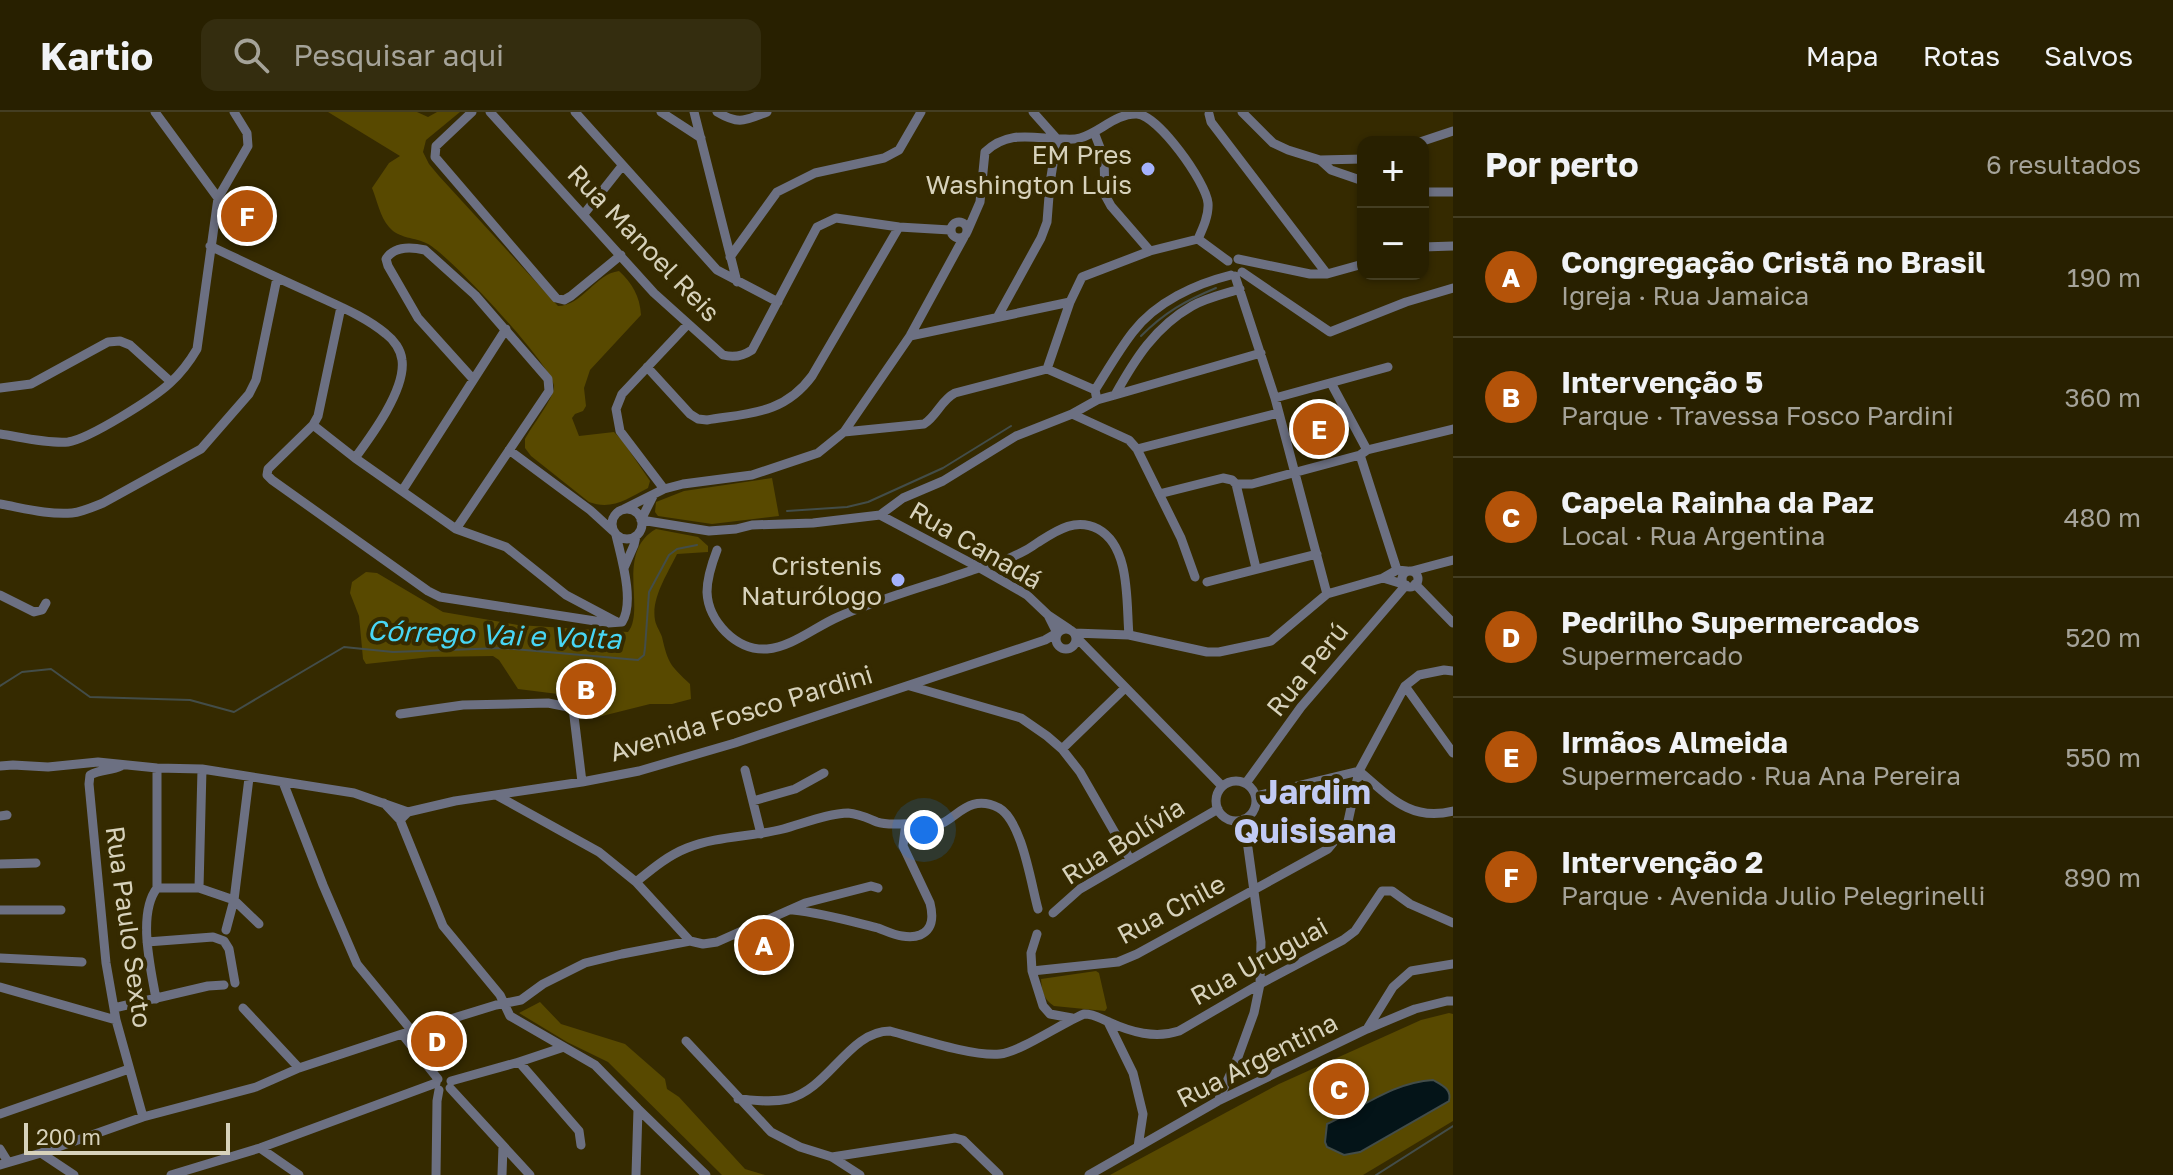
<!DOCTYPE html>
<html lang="pt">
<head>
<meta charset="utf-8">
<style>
  body { margin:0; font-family:"Golos Text",sans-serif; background:#342d0f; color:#f1f3f6 }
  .controls { position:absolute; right:24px; top:24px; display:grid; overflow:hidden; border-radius:16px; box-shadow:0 2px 6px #0004 }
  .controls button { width:72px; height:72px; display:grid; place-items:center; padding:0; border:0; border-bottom:2px solid #443e22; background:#282000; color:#f1f3f6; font:40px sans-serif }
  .scale { position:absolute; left:24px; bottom:20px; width:206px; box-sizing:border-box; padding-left:8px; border:4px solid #d7d2bb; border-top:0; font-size:22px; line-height:28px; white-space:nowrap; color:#d7d2bb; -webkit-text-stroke:6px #352a00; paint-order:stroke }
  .you { position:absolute; left:924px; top:718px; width:28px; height:28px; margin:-20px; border:6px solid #fff; border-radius:50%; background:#1a73e8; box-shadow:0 0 0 12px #1a73e833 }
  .badge { display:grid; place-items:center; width:52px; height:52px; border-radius:50%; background:#b45309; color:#fff; font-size:26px; font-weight:700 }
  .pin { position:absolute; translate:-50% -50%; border:4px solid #fff; box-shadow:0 2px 8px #0006 }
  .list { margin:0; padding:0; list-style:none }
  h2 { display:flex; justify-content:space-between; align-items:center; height:104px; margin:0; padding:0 32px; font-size:34px }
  h2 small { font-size:26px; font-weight:400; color:#a5a399 }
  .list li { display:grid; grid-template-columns:52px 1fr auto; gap:24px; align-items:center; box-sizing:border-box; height:120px; padding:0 32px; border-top:2px solid #443e22 }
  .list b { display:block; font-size:30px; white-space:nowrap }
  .list p { margin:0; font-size:26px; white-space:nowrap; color:#a5a399 }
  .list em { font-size:26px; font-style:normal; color:#a5a399 }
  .icon { flex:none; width:44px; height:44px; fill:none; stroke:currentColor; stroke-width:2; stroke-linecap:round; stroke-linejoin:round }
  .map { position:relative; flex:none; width:1453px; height:1063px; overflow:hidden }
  header { display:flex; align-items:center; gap:48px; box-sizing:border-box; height:112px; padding:0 40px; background:#282000; border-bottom:2px solid #443e22 }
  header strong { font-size:38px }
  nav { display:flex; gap:44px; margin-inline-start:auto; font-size:28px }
  .search { width:560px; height:72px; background:#342d0f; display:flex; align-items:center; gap:20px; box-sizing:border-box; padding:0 28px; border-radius:16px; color:#a5a399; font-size:30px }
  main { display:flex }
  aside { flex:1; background:#282000 }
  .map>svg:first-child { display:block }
  .green { fill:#584900 }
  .water { fill:#041418; stroke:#434d49; stroke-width:2 }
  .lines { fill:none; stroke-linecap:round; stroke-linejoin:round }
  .stream { stroke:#434d49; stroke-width:2 }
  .minor { stroke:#6c7082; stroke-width:9 }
  .poi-dot { fill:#a4b2fc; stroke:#352a00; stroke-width:3 }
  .labels { text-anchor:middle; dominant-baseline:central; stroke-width:8; stroke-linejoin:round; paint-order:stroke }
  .poi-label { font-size:26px; fill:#d7d2bb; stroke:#352a00; text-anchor:end }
  .street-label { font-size:26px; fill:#d7d2bb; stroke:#352a00 }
  .water-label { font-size:28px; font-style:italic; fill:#48d6f5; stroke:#352a00 }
  .district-label { font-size:34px; font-weight:bold; fill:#c1caf4; stroke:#352a00 }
</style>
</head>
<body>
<header>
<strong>Kartio</strong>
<div class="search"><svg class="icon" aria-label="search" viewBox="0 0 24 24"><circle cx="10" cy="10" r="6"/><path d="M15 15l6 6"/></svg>Pesquisar aqui</div>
<nav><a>Mapa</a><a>Rotas</a><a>Salvos</a></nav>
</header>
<main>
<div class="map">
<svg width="1453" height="1063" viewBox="0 0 1453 1063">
  <rect width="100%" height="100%" fill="#352a00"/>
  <path class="green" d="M328,0H417L428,5L437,0H460L426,28L423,40L429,52L439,64L558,194C582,194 595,162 619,159C632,171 640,184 641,203L590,258L584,276L586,294L583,299L575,302L572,306L579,324L614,320L622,328L650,369L648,376C628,386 612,399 589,390L531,344L525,336V327C531,315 555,285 554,274C552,253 449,143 428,132C415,125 399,127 389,115C380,105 377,88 372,76L389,51L400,44Z
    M772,366L779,404L712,412L658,404L655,400L656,390L684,379Z
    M656,417L698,425L708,434V440L677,442C668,461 651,486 655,508C656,514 660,519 662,525C668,552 671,554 690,572L691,587L672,592H650L590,607L585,588L574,584L518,577L499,548L493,544L431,545L366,552L363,547L359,504L350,481L352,470L366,460L377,461L443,500L518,513L628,520C646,498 615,440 656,417Z
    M1096,859L1099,861L1107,896L1105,899L1054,894C1043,887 1042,879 1041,867Z
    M540,890L561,912L625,932L665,967L667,977L679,985L745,1057L765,1063H722L608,950L567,930L519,901Z
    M1449,901L1453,902V1009L1363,1063H1110L1279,972L1421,908Z"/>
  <path class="water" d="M1433,968C1442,973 1452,977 1449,989L1360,1040L1344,1043L1327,1035L1325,1030L1327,1012C1361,996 1394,970 1433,968Z"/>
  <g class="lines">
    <path class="stream" d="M1141,224C1165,200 1185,189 1216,176
      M787,399L847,395L868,390L943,356L1011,314
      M0,574L22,560L51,557L90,585L190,588L234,600L344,535L393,540L502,536L638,548L644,543L645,536L649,480L669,443L677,437L697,433
      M1376,1063L1453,1014"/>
    <path class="minor" d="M155,0L218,86
      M472,0L436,34L435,45L556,186L564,188L571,184L621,143
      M490,0L654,181L723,243C734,246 743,244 752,238L817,115L836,106L899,115L950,118
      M575,0L717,158L778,190
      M661,0L701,26
      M694,0L737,170
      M717,0C739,13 744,9 767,0
      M1242,0L1273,31L1288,38L1320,48L1331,58L1363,69
      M1209,2L1211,10L1327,162
      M1094,20L1104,46L1105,83L1111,94L1150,139
      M1420,30L1453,19
      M1320,48L1363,47
      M1423,80H1453
      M584,102L622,54
      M951 118a8 8 0 1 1 16 0a8 8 0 1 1-16 0Z
      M967,120L980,90L985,40C1008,18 1032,26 1061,27C1067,27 1074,28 1080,26C1099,21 1116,1 1137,2C1158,3 1206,70 1208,91C1209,103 1203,116 1198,127
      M210,134C244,150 277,166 311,181C336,193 365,204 386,222C394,228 401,238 402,248C406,277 372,323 355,346
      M1423,135L1453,134
      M730,145L777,80L815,61L884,46L899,38L921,0
      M1238,147L1310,162H1327L1363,152
      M1242,160L1330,220L1406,190L1453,176
      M1231,163C1195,172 1156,190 1133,220C1119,238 1107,259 1095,278L1097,288L1115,283C1135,247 1155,215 1192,194C1206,186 1224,182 1240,177
      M1235,164L1275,286L1327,482
      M341,195L318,304L313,313L268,357L267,363L272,368L428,479L440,485L608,511L622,510C635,490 621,445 616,423
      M998,204L1041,126L1047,110L1050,71L1057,27L1033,0
      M910,224L1070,190
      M647,255L690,302L698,307L707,308C750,301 784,302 812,264L899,115
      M1047,257L1095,278
      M1331,271L1367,338
      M0,276L31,272L108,230L120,229L130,233L171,270
      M1115,283L1261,241
      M1275,286L1388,255
      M1072,302L1129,328L1137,337L1181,426L1195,465
      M313,313L355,346L456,417L506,435L566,483L615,509
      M844,320L910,224L964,125
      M0,322C20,325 49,332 68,330C89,327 154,286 170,271C181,261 190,249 197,237L218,86L248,34L247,21L234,0
      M1137,337L1278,301
      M509,338L590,398L613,419
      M1360,343L1397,458
      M1236,372L1256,456
      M664,377L620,319L616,297L622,282L688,212
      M402,379L506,217
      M1159,382L1223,366L1232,368L1236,372H1252L1360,343L1367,338L1453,317
      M653,384L641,408L709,419L736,417L752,413L813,411L880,403L903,386L943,369L1016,324L1072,302L1097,288
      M0,392C23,396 48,403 72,401C82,400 93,395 103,391L201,337L249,282L256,268L277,166
      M624,397L664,377L683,372L752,363L818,341L844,320L924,312C937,304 941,288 955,281L1047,257L1070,190L1082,165L1150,139L1198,127L1228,149
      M612 412a15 15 0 1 1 30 0a15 15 0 1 1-30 0Z
      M880,403L980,456L1027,483L1048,503L1069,517
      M456,417L549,279L548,267L475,183L425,138C412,135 394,134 386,147L388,154L418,206L473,267
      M717,438C712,451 707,465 707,480C708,509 736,539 767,537C792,535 815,515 838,505C881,486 927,474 970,459C994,451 1017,446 1037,431C1056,419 1075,405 1098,417C1131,435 1126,491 1129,523
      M624,456L634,433L636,424
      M1412,459L1453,448
      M1402 467a8 8 0 1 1 16 0a8 8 0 1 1-16 0Z
      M1207,470L1317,442
      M1415,472L1453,511
      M0,483L34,500L42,498L46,491
      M1056 527a10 10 0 1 1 20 0a10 10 0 1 1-20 0Z
      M1074,521L1129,523L1207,540H1219L1271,529L1327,482L1383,466
      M1076,525L1222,674
      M910,574L1021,606L1047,624L1062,637L1080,660L1130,747
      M1405,574L1453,641
      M400,602L463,593L548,591L573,596L582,670
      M1062,637L1125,576
      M0,654L13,653L48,655L98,650L157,656L202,657L354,681L408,700
      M121,654C111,659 100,657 90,663L89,672L106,851L116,908L143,1005
      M745,658L761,722
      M1216 689a20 20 0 1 1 40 0a20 20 0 1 1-40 0Z
      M283,670L323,773L357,852L412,919
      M1246,671L1301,595L1406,473L1383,466L1397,458L1407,459
      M498,684L599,740L636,770L690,829
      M1256,684L1359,659C1389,684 1410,710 1453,699
      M753,689L795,677L824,661
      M384,691L400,708L443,814L500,883L510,904L595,953L638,997L706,1063
      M0,704L7,703
      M400,708L408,700L455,689L582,670L639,659L735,631L1045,528L1057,521L1048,503
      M0,752L36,751
      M636,770C652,757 667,744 687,736C717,724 751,725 783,717C802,712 829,701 848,701C860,702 867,706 877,710C888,714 902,711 914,712C919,713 926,715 932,714C954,713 966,679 999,696C1022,709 1031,772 1038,797
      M157,776H199L234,788L259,812
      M199,776L202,657
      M0,798H61
      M793,798C822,801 850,809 878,816C886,819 894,823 902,824C908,825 915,825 920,823C934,817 933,803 930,791L903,734L905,718L911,712
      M1053,801L1080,777L1218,697
      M226,818L234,788L249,666
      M1037,822L1031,841L1032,859L1043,894L1050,902L1072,906
      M147,830L213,825L224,829L229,837L235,871
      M0,846L82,850
      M1032,859L1118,850L1137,842L1328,737L1347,714L1359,659L1405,574L1419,563L1444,558L1453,559
      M0,875L116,908
      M156,887C151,857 137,802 157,776V656
      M114,896L208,874L224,873
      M243,896L299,956
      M1108,910L1133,961L1143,1002L1138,1035
      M1367,917L1393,875L1411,859L1453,852
      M402,922L438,967
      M686,929L771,1020L800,1035L832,1045L860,1063
      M519,950L579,1019L581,1033
      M451,969L519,950L564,935
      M450,976L530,1063
      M738,987C755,988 771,991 788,987C829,977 849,919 890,919C917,926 974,945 1000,942C1020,940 1062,911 1084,902C1095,902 1099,906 1109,910C1131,920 1155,927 1179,919L1260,872L1343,828L1355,819L1382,779H1392L1410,792L1453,811
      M1218,989L1238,945L1254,901L1260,872L1261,830L1244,707
      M0,1002L129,957
      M260,1036L299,1063
      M0,1037L8,1050
      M41,1041L74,1063
      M832,1045L955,1026L963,1028L999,1063
      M0,1053L41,1041L143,1005L256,975L299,956L402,922L496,893L521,888L543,872L585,851L622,842L690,829L703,832L717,830L805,791L871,774L878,776
      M171,1063L260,1036L436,971
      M436,1063L437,989L439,978
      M502,1063L503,1034
      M636,1063L638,997
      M1089,1063L1218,989L1367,917L1415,897L1447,889H1453"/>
  </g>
  <g class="poi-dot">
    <circle cx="1148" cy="57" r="8"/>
    <circle cx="898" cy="468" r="8"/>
  </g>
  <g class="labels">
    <g class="poi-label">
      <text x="1132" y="42">EM Pres<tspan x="1132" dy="30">Washington Luis</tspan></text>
      <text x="882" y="453">Cristenis<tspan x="882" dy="30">Naturólogo</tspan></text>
    </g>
    <g class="street-label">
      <text transform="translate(644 131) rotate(46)">Rua Manoel Reis</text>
      <text transform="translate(976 433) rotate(30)">Rua Canadá</text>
      <text transform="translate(1307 557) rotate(-51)">Rua Perú</text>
      <text transform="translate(741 601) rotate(-17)">Avenida Fosco Pardini</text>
      <text transform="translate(1123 729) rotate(-32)">Rua Bolívia</text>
      <text transform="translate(1171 797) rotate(-28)">Rua Chile</text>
      <text transform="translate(129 815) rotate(82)">Rua Paulo Sexto</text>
      <text transform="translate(1259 849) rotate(-29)">Rua Uruguai</text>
      <text transform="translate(1257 948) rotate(-27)">Rua Argentina</text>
    </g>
    <g class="water-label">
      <text transform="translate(494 522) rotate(2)">Córrego Vai e Volta</text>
    </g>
    <g class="district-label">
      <text x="1315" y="679">Jardim<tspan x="1315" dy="39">Quisisana</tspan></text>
    </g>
  </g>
</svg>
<div class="controls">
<button>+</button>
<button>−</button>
</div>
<div class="scale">200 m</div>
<div class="you"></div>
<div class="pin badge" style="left:764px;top:833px">A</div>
<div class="pin badge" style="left:586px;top:577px">B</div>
<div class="pin badge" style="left:1339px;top:977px">C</div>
<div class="pin badge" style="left:437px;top:929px">D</div>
<div class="pin badge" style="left:1319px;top:317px">E</div>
<div class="pin badge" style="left:247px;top:104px">F</div>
</div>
<aside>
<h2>Por perto<small>6 resultados</small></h2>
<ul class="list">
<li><span class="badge">A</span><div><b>Congregação Cristã no Brasil</b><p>Igreja · Rua Jamaica</p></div><em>190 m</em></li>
<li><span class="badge">B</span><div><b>Intervenção 5</b><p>Parque · Travessa Fosco Pardini</p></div><em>360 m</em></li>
<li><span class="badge">C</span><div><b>Capela Rainha da Paz</b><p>Local · Rua Argentina</p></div><em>480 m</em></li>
<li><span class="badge">D</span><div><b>Pedrilho Supermercados</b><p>Supermercado</p></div><em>520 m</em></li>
<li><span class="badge">E</span><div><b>Irmãos Almeida</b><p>Supermercado · Rua Ana Pereira</p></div><em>550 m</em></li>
<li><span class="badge">F</span><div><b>Intervenção 2</b><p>Parque · Avenida Julio Pelegrinelli</p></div><em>890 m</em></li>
</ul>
</aside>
</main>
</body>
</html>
